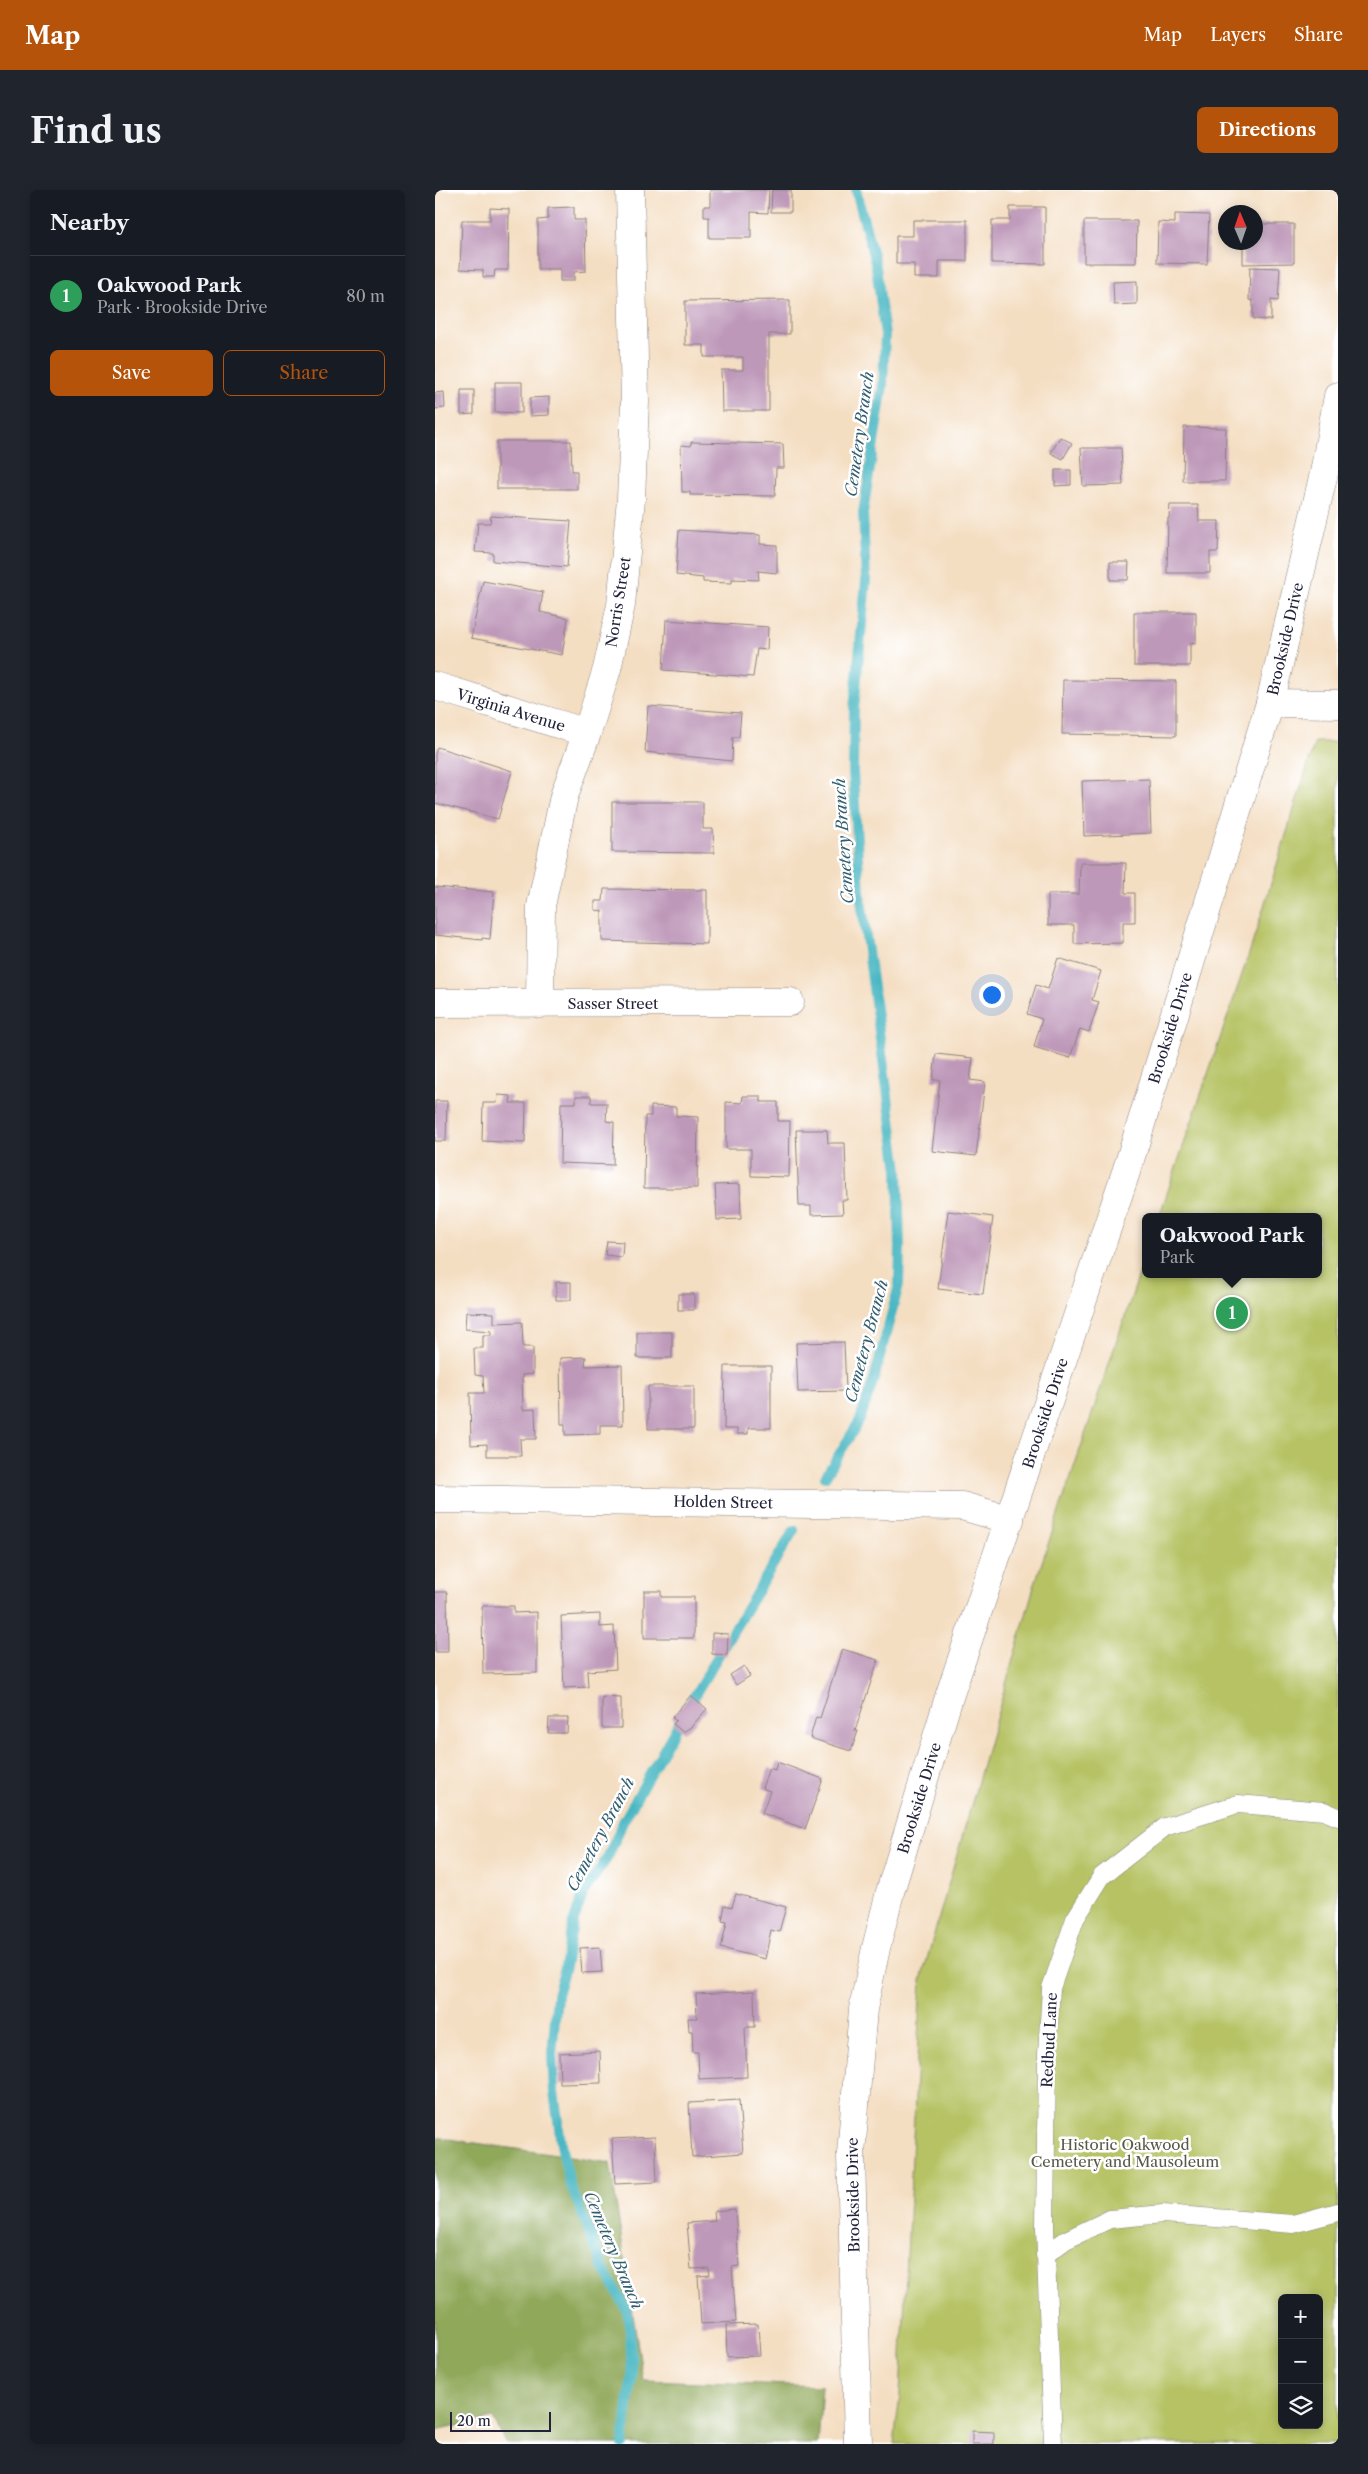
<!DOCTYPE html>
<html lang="en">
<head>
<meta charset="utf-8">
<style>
  body { margin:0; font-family:"Libre Caslon Text",serif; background:#20242c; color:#f1f3f6 }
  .controls { position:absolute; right:15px; bottom:15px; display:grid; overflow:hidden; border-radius:8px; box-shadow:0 2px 12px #0003 }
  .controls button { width:45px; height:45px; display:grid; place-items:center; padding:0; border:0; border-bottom:1px solid #363941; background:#171b24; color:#f1f3f6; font:25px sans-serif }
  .compass { position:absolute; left:783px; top:15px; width:45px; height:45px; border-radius:50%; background:#171b24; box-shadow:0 2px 12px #0003; rotate:358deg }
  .scale { position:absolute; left:15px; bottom:12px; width:101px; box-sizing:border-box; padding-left:5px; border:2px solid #22223b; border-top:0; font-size:14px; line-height:18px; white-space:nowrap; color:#22223b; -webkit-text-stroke:4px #fff; paint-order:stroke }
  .you { position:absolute; left:556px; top:804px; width:18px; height:18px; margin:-12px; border:4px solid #fff; border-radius:50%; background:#1a73e8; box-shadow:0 0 0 8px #1a73e833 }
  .badge { display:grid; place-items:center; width:32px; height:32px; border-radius:50%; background:#b45309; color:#fff; font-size:16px; font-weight:700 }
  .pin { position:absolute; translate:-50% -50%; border:2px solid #fff; box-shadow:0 1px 5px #0006 }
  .popup { position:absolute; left:707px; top:1023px; width:180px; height:65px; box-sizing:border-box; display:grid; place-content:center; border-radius:8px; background:#171b24; filter:drop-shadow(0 1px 4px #0005); font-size:16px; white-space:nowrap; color:#9ea1a6 }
  .popup b { font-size:19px; color:#f1f3f6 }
  .popup::after { content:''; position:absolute; left:50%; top:100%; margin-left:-10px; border:10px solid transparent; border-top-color:#171b24 }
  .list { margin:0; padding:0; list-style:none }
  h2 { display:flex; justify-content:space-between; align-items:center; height:65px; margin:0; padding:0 20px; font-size:21px }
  h2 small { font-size:16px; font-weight:400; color:#9ea1a6 }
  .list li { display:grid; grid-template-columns:32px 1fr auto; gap:15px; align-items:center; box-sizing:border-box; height:80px; padding:0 20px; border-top:1px solid #363941 }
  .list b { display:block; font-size:19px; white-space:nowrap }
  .list p { margin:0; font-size:16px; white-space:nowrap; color:#9ea1a6 }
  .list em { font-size:16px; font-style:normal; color:#9ea1a6 }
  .actions { display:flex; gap:10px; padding:15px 20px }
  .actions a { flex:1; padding:11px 0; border:1px solid #b45309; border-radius:8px; text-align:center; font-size:18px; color:#b45309 }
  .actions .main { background:#b45309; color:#fff }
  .icon { flex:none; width:28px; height:28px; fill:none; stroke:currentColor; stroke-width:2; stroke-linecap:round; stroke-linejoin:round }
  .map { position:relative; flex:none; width:903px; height:2254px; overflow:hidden; border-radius:8px }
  header { display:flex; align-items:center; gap:30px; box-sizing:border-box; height:70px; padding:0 25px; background:#b45309; color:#fff }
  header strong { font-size:24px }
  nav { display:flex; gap:28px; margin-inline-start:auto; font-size:18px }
  .intro { display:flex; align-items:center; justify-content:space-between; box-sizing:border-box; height:120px; padding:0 30px }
  h1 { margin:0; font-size:35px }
  .button { padding:12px 22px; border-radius:8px; background:#b45309; color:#fff; font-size:18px; font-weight:700 }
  main { display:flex; gap:30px; padding:0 30px }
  aside { flex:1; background:#171b24; border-radius:8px; box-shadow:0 2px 12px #0003 }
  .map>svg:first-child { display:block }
  .green { fill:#b6c264; stroke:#6c7250; fill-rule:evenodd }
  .forest { fill:#90a85a; stroke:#59654a }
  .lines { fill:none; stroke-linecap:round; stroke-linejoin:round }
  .stream { stroke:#49b7c3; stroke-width:10 }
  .building { fill:#be98b9 }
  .lane-casing { stroke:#8b807e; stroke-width:19 }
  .street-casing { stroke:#8b807e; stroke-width:29 }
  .secondary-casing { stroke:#8b807e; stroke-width:29 }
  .lane { stroke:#fff; stroke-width:18 }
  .street { stroke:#fff; stroke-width:28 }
  .secondary { stroke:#fff; stroke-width:28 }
  .labels { text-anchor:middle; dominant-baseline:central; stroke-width:5; stroke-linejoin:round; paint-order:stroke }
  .street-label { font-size:15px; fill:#22223b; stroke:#fff }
  .park-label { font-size:15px; fill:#565a49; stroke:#fff }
  .water-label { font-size:16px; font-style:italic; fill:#325e71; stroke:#fff }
</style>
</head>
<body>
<header>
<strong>Map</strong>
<nav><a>Map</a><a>Layers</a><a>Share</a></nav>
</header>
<div class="intro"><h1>Find us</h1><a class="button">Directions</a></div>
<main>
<aside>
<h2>Nearby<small></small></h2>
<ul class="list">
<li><span class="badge" style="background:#2e9e5b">1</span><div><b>Oakwood Park</b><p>Park · Brookside Drive</p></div><em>80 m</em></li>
</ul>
<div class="actions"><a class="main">Save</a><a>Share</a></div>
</aside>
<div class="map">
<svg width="903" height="2254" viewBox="0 0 903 2254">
  <rect width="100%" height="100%" fill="#fff"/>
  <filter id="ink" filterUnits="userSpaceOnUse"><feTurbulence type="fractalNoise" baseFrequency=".02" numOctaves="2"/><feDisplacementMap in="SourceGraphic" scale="10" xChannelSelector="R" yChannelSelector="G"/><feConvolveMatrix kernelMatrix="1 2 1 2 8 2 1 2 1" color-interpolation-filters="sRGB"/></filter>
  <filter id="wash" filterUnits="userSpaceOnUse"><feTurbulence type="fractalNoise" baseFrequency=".0096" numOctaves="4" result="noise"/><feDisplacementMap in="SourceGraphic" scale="20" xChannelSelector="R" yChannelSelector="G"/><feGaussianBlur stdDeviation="1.12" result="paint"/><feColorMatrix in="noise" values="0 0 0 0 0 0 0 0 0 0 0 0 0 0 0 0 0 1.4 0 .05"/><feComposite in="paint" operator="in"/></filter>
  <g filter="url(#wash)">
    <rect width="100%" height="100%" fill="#f4dec2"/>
    <path class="green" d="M880,552H903V2254H459L465,2204L486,1790L600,1393L711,1064V1084H883V1027H724L815,761ZM847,2108H884V2235H847Z"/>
    <path class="forest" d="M0,1947L175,1973L208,2190L387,2196L383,2254H71L58,2228L0,2241Z"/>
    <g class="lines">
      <path class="stream" d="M390,1287L425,1230L439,1189L464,1095L465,1057L463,980L425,702L418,581L419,519L431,391L428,323L448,195L450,145L441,77L421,0
        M188,2254L197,2185L195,2141L192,2120L168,2077L135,1994L127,1960L119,1902L117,1865L122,1805L130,1777L138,1733L149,1702L173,1667L188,1632L252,1518L359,1340"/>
    </g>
    <g id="blocks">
      <path class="building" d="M275,0H334L333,23L316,22V48H274V27H269V16H275Z
        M337,0H356V22H336Z
        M139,17V30H150L151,81L139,82V91H125V79H103V30L113,29V18Z
        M575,17H610V74L557,73V30H575Z
        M55,18L74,19L73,80H60L59,87H48V80L25,79L27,30H55Z
        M740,24L774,25L772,74L722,73L723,32L740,33Z
        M478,30H532V71H504V88H479V74H461V46H478Z
        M649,31H702L701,73H649Z
        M821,34H859V73L808,74V52H821Z
        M815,77L845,78L843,111L836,110V130L818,129V111L814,110Z
        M702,91V114L679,115L678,92Z
        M355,110V144H334V221H287L286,180H308V167H269V155H250V111Z
        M60,192H87V223L60,222Z
        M26,200H39V224L26,225Z
        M9,202L10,218L0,219V203Z
        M114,207V225L95,226V208Z
        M749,237L791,238L790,291H748Z
        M625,247L637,253L628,269L616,263Z
        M62,251H136L137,281H142V299H62Z
        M256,252L348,254L349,278H341L340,306L255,305V302H247L246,255L256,256Z
        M646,258H686L688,295L648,296Z
        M620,280H636V295L620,296Z
        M735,315H763L764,331H784L783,362H775V383H732L733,328H734Z
        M56,326L136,331L132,377L58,371V363L40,362L43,333H55Z
        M244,340L325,345V354L342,355V383L323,381L324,390L297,389V393L268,392V388L241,385Z
        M675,372H694L693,390H675Z
        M48,391L108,402L105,422L133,428L127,465L36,448Z
        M699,422H761V453L755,454V476H699Z
        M231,430L333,437L332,460L322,459L318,487L228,480Z
        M628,490L741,491V546L627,544Z
        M213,516L306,523L304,547H298L297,571L210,562Z
        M2,557L77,581L63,629L0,613V564Z
        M714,589L716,643L649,646L647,591Z
        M177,612H268V639H278L279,663L177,662Z
        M645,673H691L690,703H700V732H688V753L639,754V735H613V704H644Z
        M0,697L59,702L55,749L47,748V750L0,745Z
        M169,699L272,700V754L167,751V721L160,720V711H168Z
        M623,768L666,781L657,810L664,812L654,842L645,839L635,868L599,857L607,829L592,824L601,795L613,799Z
        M501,864L538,868L535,890L550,892L541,966L497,961L505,890H498Z
        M63,905L76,906L75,913H91L90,953L47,951L48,913H62Z
        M141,906H156V913H172L171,931L179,932L178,975L125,973L126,913H141Z
        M308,906H326V912H343V931H355L354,987L316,986V959H291V912L307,913Z
        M0,911H12L11,951H0Z
        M216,916L241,917V926L263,927L262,998H209L210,926H216Z
        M361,940H392L393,953H410L412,1010H407L408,1024L376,1025V1016H364Z
        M305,994L306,1029L282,1030L280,995Z
        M513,1021L558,1027L548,1104L503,1099Z
        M172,1051L188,1052L187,1067L170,1065Z
        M121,1092H136V1110H121Z
        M243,1104H259V1120H243Z
        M31,1122L59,1123V1133L87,1132L88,1157H98V1184L87,1185L88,1220L100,1219L101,1249H85L86,1266H52V1254L36,1255L35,1203H49L48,1186L40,1185L39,1158H48V1145H56V1141L30,1139Z
        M202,1142H237V1168H202Z
        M409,1152L411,1201L363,1202L361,1153Z
        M151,1167L150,1176L187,1175L188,1235H165V1244L130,1245V1234H126L125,1168Z
        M290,1176H336V1238H313V1244H302V1239H289Z
        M213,1196H259V1239H213Z
        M209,1401H226V1407H259V1448H209Z
        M0,1402H12L13,1462H0Z
        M47,1416H79V1423L102,1422V1483L48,1484Z
        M165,1424V1437L179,1436L181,1479L152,1481L153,1497L129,1498L126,1426Z
        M277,1443L293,1444L292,1465L277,1464Z
        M407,1459L443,1470L420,1541H423L416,1561L375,1548L381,1527L385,1528Z
        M309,1476L315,1486L301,1495L295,1485Z
        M256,1505L272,1519L256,1537L248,1542L238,1534L241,1531L237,1527Z
        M167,1507L186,1508V1538H167Z
        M114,1528H133L132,1543H113Z
        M342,1572L388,1589L370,1639L327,1623L335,1601L327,1598L334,1578L340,1580Z
        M301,1704L351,1717L344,1742L336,1740L330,1769L286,1758L292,1732L287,1731L290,1715L297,1717Z
        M165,1757L167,1782L147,1783L145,1758Z
        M319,1801L320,1837H310L312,1887L264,1889L263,1862H258L257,1841H254L253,1828H262L261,1804Z
        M165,1861L166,1893L125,1894L124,1863Z
        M304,1910L308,1963L257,1967L254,1913Z
        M220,1947L222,1992L180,1994L177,1949Z
        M300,2019L304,2076L297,2077L301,2132L266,2134L263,2086L275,2085L274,2078L256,2079L252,2033L280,2031L279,2021Z
        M323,2134L325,2166L292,2167L291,2135Z
        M537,2241L559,2242V2254H537Z"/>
    </g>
  </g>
  <g filter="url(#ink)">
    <use href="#blocks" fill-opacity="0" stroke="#8b807e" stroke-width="1"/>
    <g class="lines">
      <g class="lane-casing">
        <path id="lane" d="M610,2065L631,2050L675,2029L728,2024L858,2034L903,2022
          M618,2254L610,2037L612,1864L616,1798L640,1729L667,1686L730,1637L803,1614L889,1621L903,1627"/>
      </g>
      <g class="street-casing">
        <path id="street" d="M0,496L152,543
          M835,513L903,514
          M0,813L355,812
          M105,814L106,716L129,606L152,543L172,479L186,415L196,309L200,212L195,0
          M0,1309L527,1316L575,1330"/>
      </g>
      <g class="secondary-casing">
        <path id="secondary" d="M423,2254L416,1964L428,1819L441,1758L455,1702L514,1507L694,973L835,513L889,283L903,206"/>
      </g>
      <use href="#lane" class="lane"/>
      <use href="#street" class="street"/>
      <use href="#secondary" class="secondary"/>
    </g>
  </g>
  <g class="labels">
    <g class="street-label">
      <text transform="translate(183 412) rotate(-81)">Norris Street</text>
      <text transform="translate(850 449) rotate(-77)">Brookside Drive</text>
      <text transform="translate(76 520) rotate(17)">Virginia Avenue</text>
      <text x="178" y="813">Sasser Street</text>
      <text transform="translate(735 838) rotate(-73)">Brookside Drive</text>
      <text transform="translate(610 1223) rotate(-72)">Brookside Drive</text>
      <text transform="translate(288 1312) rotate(1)">Holden Street</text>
      <text transform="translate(484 1608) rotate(-73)">Brookside Drive</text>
      <text transform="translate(614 1850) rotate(-87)">Redbud Lane</text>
      <text transform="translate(418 2005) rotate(-91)">Brookside Drive</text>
    </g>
    <g class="park-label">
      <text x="690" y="1954">Historic Oakwood<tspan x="690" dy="17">Cemetery and Mausoleum</tspan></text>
    </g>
    <g class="water-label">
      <text transform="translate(424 244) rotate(-82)">Cemetery Branch</text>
      <text transform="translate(408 651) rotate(-94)">Cemetery Branch</text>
      <text transform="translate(431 1151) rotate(-75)">Cemetery Branch</text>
      <text transform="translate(165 1644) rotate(-62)">Cemetery Branch</text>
      <text transform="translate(179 2060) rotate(67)">Cemetery Branch</text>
    </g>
  </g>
</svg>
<div class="controls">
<button>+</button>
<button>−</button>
<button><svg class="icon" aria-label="layers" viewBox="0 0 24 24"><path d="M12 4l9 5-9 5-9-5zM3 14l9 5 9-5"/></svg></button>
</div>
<svg class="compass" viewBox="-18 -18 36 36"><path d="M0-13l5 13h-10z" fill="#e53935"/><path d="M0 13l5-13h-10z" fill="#9ea1a6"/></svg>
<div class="scale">20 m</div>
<div class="you"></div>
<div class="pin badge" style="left:797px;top:1123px;background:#2e9e5b">1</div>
<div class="popup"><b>Oakwood Park</b>Park</div>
</div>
</main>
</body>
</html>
